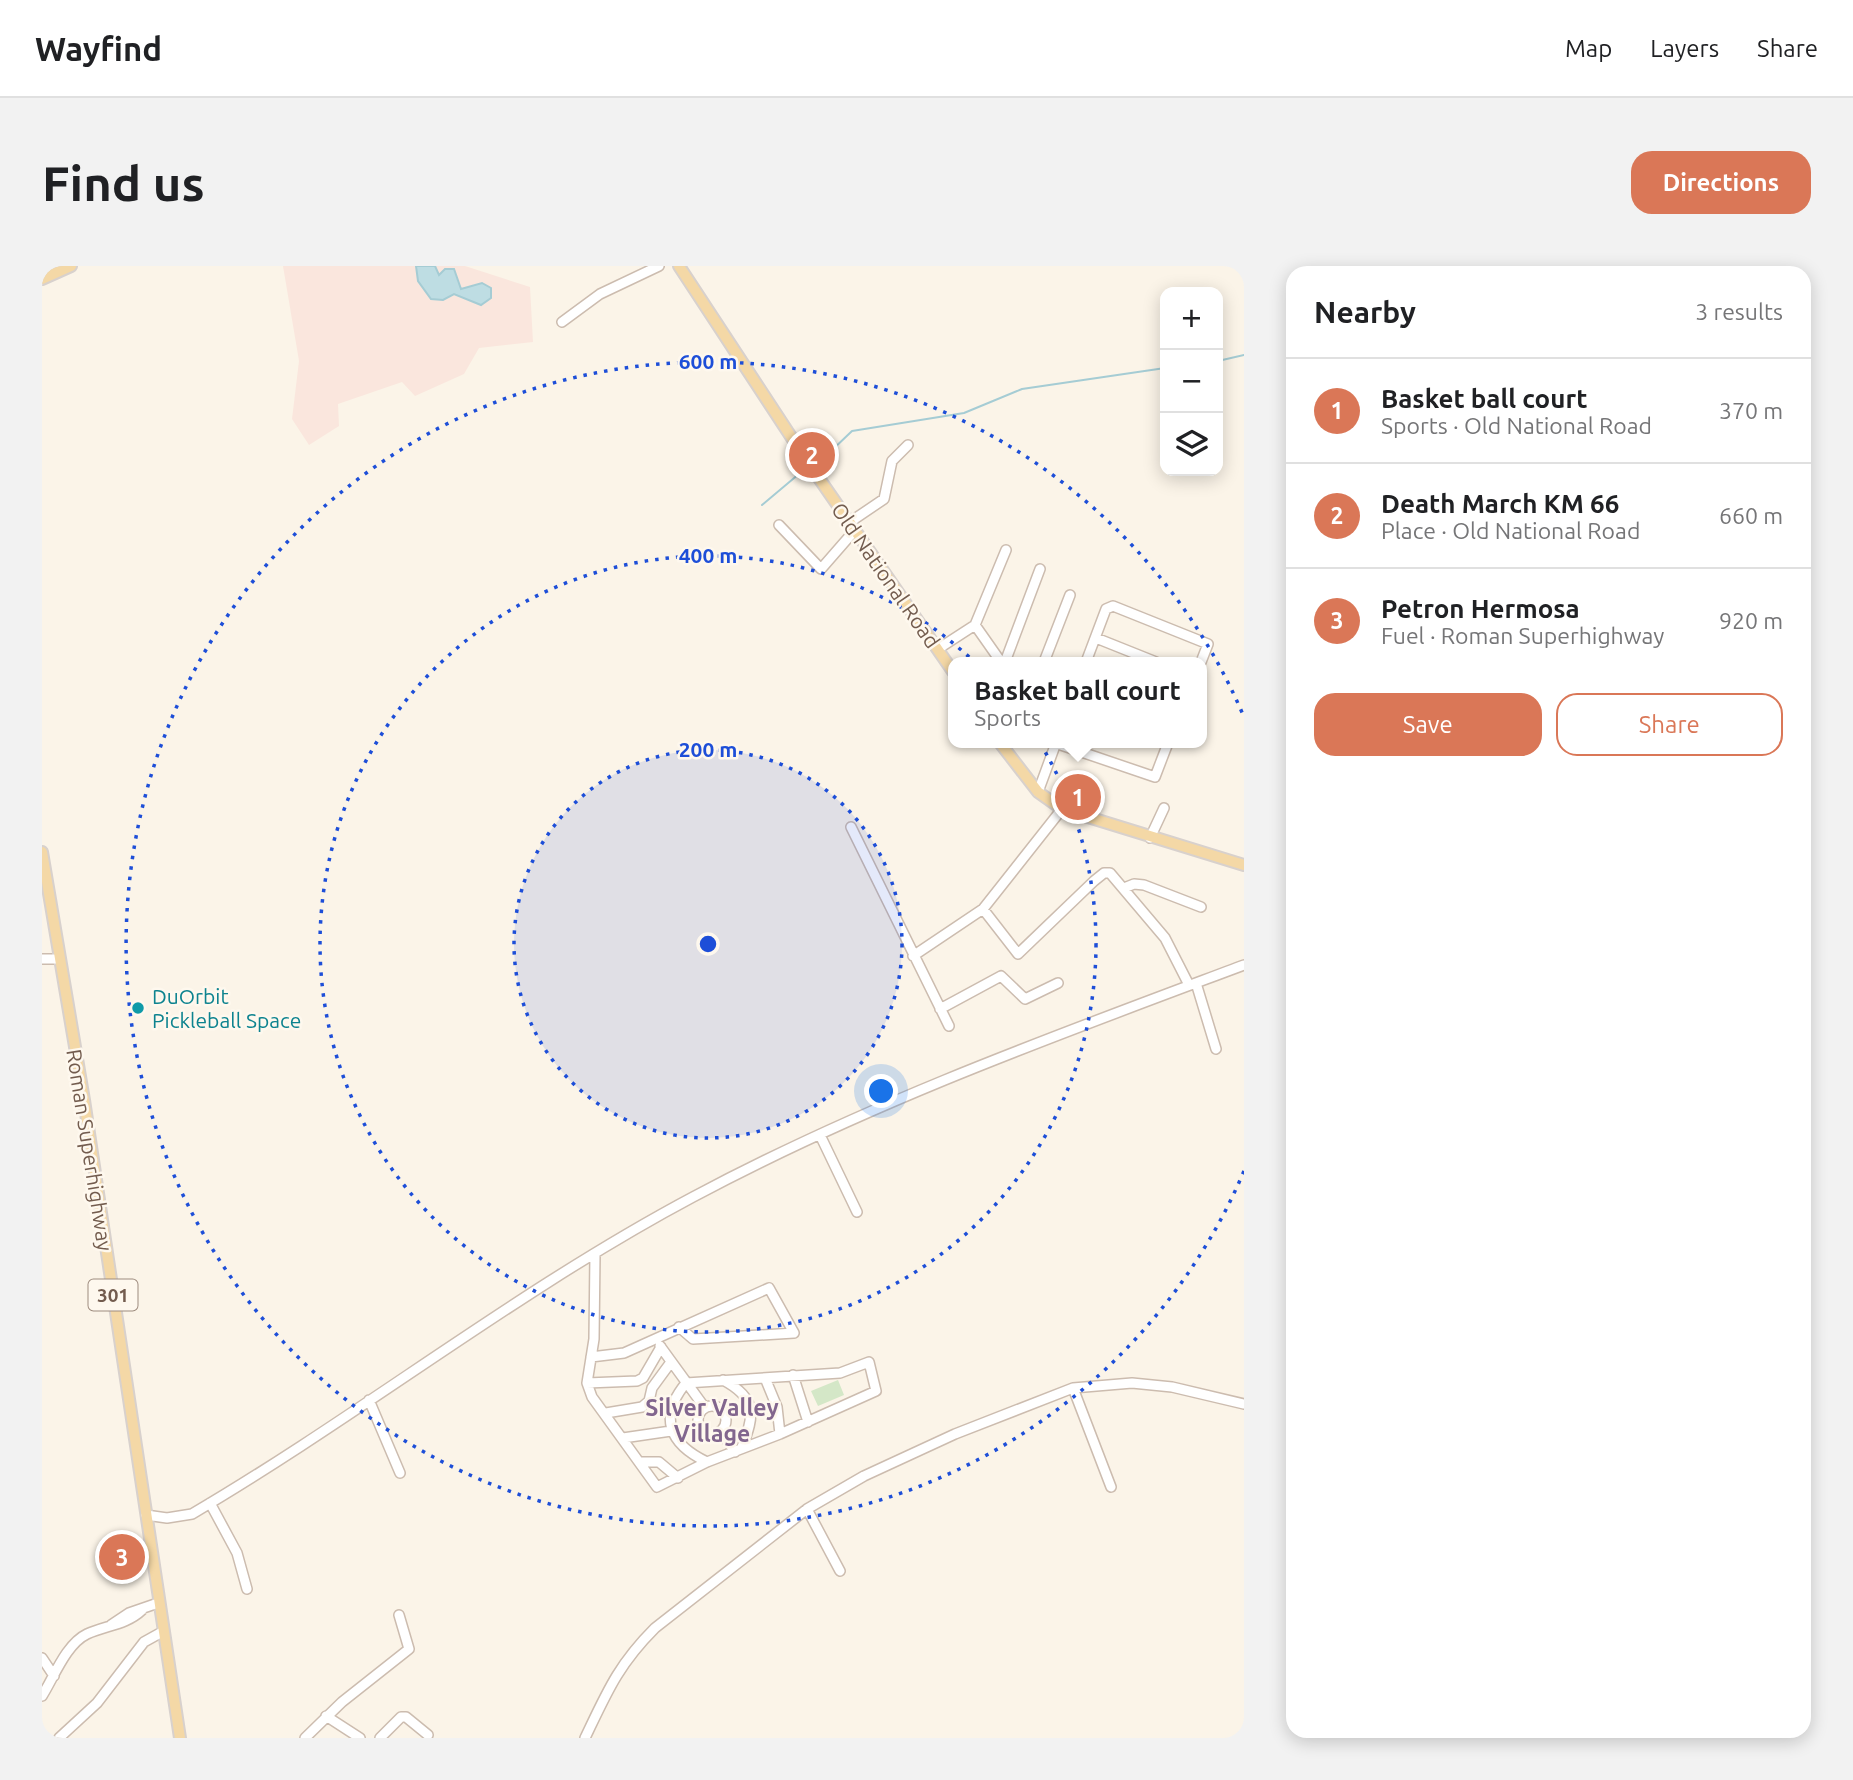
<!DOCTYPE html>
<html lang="en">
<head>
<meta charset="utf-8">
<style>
  body { margin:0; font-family:Ubuntu,sans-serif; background:#f2f2f2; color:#202124 }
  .controls { position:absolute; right:21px; top:21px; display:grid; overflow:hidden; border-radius:14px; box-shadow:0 4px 18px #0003 }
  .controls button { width:63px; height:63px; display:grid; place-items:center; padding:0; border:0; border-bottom:2px solid #e0e0e0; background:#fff; color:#202124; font:35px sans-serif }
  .you { position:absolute; left:840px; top:826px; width:24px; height:24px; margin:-18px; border:5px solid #fff; border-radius:50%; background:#1a73e8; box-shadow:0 0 0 10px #1a73e833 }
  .badge { display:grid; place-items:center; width:46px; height:46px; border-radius:50%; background:#da7757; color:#fff; font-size:23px; font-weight:700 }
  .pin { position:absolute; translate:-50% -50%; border:4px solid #fff; box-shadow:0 2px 7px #0006 }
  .popup { position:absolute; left:906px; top:391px; width:259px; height:91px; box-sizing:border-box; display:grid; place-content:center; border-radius:14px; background:#fff; filter:drop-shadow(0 2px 5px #0005); font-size:23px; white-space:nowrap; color:#757577 }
  .popup b { font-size:26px; color:#202124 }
  .popup::after { content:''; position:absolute; left:50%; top:100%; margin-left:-14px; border:14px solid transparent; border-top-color:#fff }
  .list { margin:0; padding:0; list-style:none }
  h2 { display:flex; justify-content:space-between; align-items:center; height:91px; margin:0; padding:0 28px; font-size:30px }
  h2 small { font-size:23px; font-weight:400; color:#757577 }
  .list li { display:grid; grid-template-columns:46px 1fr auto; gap:21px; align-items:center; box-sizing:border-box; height:105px; padding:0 28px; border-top:2px solid #e0e0e0 }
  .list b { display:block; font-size:26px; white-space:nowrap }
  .list p { margin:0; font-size:23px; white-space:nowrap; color:#757577 }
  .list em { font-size:23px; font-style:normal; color:#757577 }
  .actions { display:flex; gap:14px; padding:21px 28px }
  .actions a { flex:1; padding:16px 0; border:2px solid #da7757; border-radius:21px; text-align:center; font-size:24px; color:#da7757 }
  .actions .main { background:#da7757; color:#fff }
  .icon { flex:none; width:38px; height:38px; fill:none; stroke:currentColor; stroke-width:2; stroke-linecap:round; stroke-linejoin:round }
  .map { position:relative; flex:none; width:1202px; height:1472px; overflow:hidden; border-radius:21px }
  header { display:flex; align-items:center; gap:42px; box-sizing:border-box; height:98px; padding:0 35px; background:#fff; border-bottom:2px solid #e0e0e0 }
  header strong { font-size:33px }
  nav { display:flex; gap:38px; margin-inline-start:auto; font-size:24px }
  .intro { display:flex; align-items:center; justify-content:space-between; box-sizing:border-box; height:168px; padding:0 42px }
  h1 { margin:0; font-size:49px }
  .button { padding:18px 32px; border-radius:21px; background:#da7757; color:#fff; font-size:24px; font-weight:700 }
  main { display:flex; gap:42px; padding:0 42px }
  aside { flex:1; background:#fff; border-radius:21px; box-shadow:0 4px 18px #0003 }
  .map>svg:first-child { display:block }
  .commercial { fill:#fae6dd }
  .green { fill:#d4e7c7 }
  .water { fill:#bedde3; stroke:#a5ccd4; stroke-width:2 }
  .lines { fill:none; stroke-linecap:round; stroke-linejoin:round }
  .stream { stroke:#a5ccd4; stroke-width:2 }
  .minor-casing { stroke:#ccbcaf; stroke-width:12 }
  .major-casing { stroke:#d8d1cd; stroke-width:14 }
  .minor { stroke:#fff; stroke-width:9 }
  .major { stroke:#f4d8a6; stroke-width:10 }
  .ring { fill:none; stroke:#1d4ed8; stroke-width:3.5; stroke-dasharray:3.5 7 }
  .culture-dot { fill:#0f9aa8; stroke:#fef8ee; stroke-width:2.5 }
  .labels { text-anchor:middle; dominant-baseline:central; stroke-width:5; stroke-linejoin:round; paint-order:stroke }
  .shield { fill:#fef8ee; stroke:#9d8b7e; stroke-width:2 }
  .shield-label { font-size:19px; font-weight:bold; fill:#735c4e }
  .street-label { font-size:21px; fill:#735c4e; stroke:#fef8ee }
  .culture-label { font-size:21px; fill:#0d838f; stroke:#fef8ee; text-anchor:start }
  .neighbourhood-label { font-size:23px; font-weight:bold; fill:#82668e; stroke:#fef8ee }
  .centre { fill:#1d4ed8; stroke:#fef8ee; stroke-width:3.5 }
  .ring-label { font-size:21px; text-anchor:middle; font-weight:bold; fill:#1d4ed8; stroke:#fef8ee; stroke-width:5; stroke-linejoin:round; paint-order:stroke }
</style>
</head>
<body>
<header>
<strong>Wayfind</strong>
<nav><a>Map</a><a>Layers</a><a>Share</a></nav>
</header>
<div class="intro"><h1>Find us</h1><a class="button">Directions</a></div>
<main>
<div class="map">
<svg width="1202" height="1472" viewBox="0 0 1202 1472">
  <rect width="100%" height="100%" fill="#fbf4e8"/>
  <path class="commercial" d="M241,0H423L488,21L491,76L437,82L422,108L373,130L360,116L296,138L297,160L267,179L250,153L257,95Z"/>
  <path class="green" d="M1027,517L1051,525L1046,545L1021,537Z
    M796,1114L802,1129L776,1140L769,1125Z"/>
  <path class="water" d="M374,0H393L397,9L403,3H412L419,23L440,17L449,22V32L439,39L412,28L401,34L389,33L376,15Z"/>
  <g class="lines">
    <path class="stream" d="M1176,95L1202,89
      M772,198L787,187L810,165L922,147L980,123L1123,102
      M720,239L764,202"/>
    <g class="minor-casing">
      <path id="minor" d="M520,56L558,28L617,0
        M808,256L842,233L850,195L866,179
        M737,259L779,303L813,264
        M933,359L964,284
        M1054,372L1114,396
        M896,383L933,359L959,396
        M963,396L998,303
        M1002,396L1028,329
        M1044,396L1064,343L1071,340L1166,378L1159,396
        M1013,477L1113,511L1126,477
        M996,526L1014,477
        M809,561L907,760
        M1108,572L1122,542
        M1082,622L1092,618L1102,619L1159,641
        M941,643L976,688L1052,615L1062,607H1068L1123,672L1147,719
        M871,690L941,643L1020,543
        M0,693H17
        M1154,717L1174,783
        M898,743L959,710L983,733L1016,717
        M778,869L815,946
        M553,988L552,1073L545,1117L550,1131L615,1221L665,1196L738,1168L834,1125L827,1096L798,1107L644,1117C616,1151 627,1178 665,1196
        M618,1080L663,1142
        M549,1091L582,1087L727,1022L752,1067L651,1073L637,1061
        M751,1109L766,1156
        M723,1112L735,1141L738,1168
        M681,1114C715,1132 713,1149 700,1181
        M545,1117L595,1115L601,1112L619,1081
        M1031,1122L1069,1221
        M327,1134L358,1207
        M656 1154a14 14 0 1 1 28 0a14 14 0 1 1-28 0Z
        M564,1147L600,1141L607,1135L610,1122L629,1096
        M679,1165L693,1186
        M581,1172L629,1165
        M598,1196H617L636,1212
        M168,1237L195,1287L205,1323
        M765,1243L798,1305
        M104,1249L125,1252L150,1248C320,1148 476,1024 651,931C827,837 1015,769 1202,699
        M69,1359L87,1347L116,1337
        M0,1392L12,1410
        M0,1430C12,1411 24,1378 45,1368C65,1359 84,1359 100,1344
        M284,1450L318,1472
        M17,1472L55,1437L102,1376L120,1366
        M263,1472L300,1436L367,1383L357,1349
        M338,1472L359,1451H364L386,1469
        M543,1472C565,1426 576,1399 613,1362L765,1243L822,1210L913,1168L1031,1122L1090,1117L1130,1121L1202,1138"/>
    </g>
    <g class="major-casing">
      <path id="major" d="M637,0L765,195L912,407
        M0,13L29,0
        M958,477L996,526L1020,543L1202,599
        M0,586L42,834L138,1472"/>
    </g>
    <use href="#minor" class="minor"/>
    <use href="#major" class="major"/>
  </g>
  <circle cx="666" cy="678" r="194" fill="#1d4ed8" fill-opacity=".12"/>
  <g class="ring">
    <circle cx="666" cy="678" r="194"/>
    <circle cx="666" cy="678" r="388"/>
    <path d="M1202 905A582 582 0 1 1 1202 451"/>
  </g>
  <circle class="culture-dot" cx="96" cy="742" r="7"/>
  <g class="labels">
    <rect class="shield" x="46.5" y="1013.5" width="49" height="31" rx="5"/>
    <g class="shield-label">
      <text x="71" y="1029">301</text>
    </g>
    <g class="street-label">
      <text transform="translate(844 309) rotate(55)">Old National Road</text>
      <text transform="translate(48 884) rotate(81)">Roman Superhighway</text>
    </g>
    <g class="culture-label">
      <text x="110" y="730">DuOrbit<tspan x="110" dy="24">Pickleball Space</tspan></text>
    </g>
    <g class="neighbourhood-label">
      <text x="670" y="1141">Silver Valley<tspan x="670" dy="26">Village</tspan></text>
    </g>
  </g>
  <circle cx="666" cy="678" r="10" class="centre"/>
  <g class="ring-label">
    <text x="666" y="103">600 m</text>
    <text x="666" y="297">400 m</text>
    <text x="666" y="491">200 m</text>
  </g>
</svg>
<div class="controls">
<button>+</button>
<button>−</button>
<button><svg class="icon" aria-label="layers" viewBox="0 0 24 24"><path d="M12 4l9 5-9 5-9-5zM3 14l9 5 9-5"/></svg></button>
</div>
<div class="you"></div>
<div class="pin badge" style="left:1036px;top:531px">1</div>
<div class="popup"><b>Basket ball court</b>Sports</div>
<div class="pin badge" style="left:770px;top:189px">2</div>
<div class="pin badge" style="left:80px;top:1291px">3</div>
</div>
<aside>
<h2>Nearby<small>3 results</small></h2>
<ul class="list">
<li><span class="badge">1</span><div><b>Basket ball court</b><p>Sports · Old National Road</p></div><em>370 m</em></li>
<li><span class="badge">2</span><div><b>Death March KM 66</b><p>Place · Old National Road</p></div><em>660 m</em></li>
<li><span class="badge">3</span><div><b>Petron Hermosa</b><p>Fuel · Roman Superhighway</p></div><em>920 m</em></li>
</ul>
<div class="actions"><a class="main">Save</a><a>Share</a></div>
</aside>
</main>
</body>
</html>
